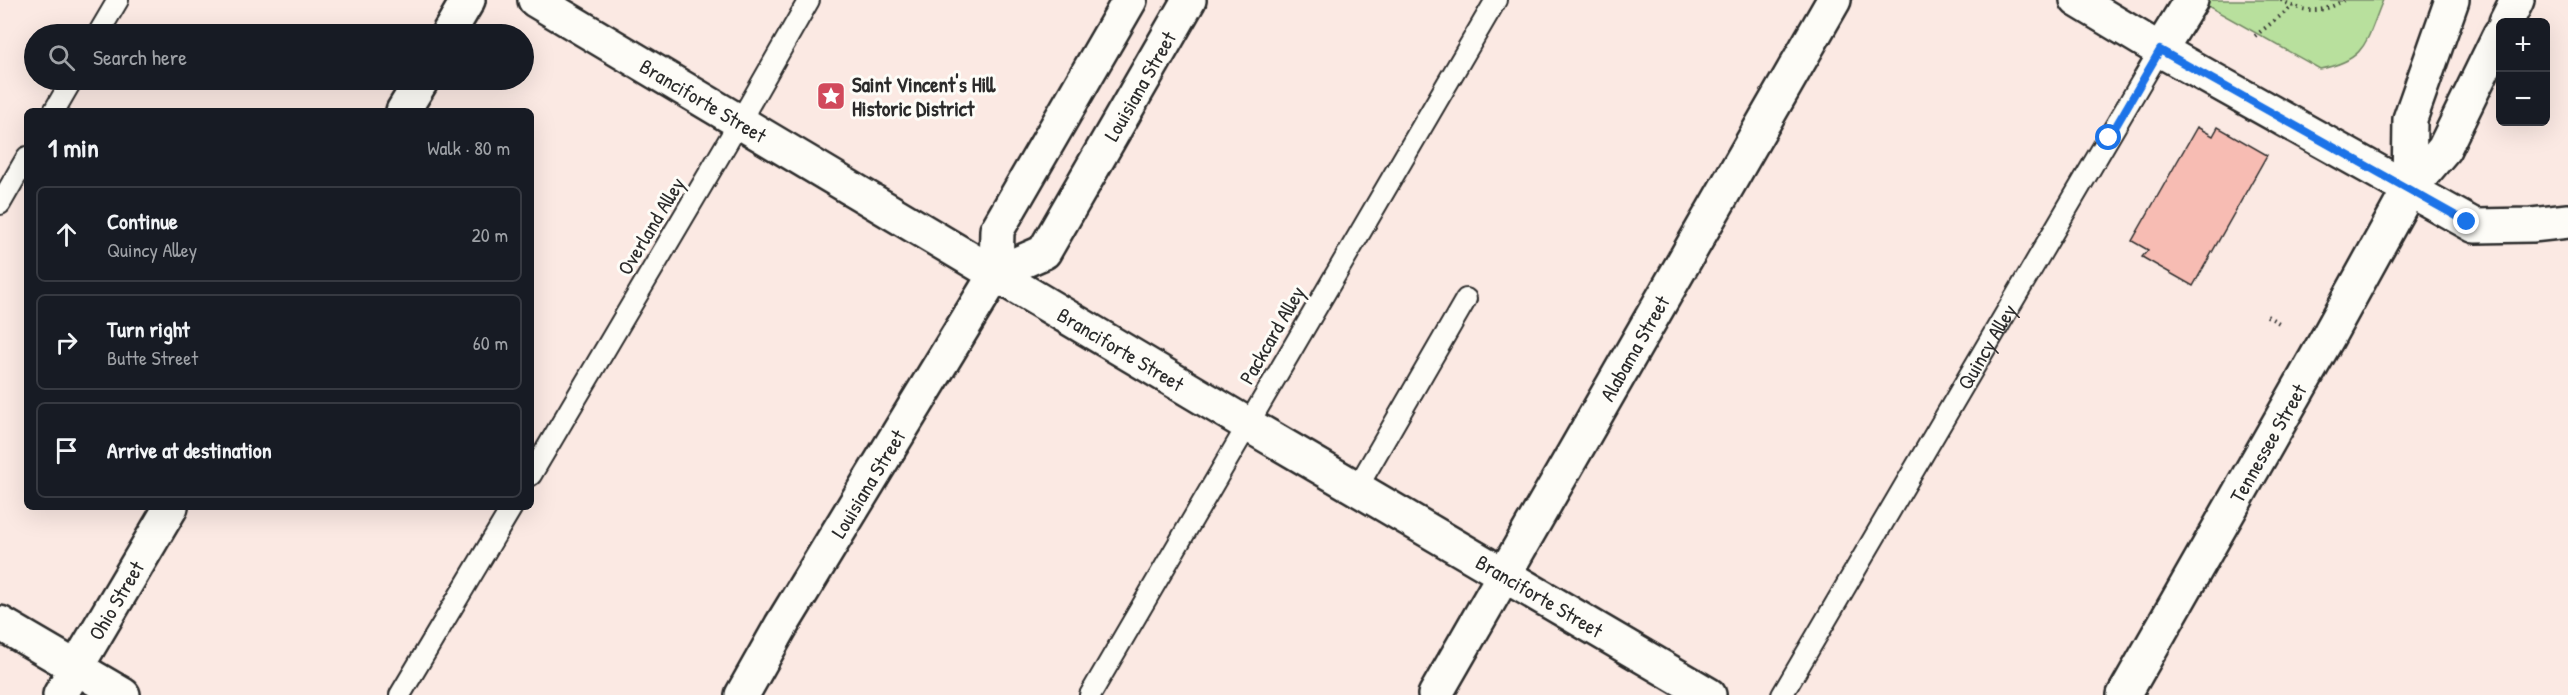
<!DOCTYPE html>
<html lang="en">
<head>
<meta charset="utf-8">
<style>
  body { margin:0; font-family:"Patrick Hand",sans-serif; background:#20242c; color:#f1f3f6 }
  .controls { position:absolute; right:18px; top:18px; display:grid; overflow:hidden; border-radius:9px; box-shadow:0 6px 24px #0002 }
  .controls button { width:54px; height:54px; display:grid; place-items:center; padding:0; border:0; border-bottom:2px solid #363941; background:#171b24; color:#f1f3f6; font:30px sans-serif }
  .stop { position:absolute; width:18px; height:18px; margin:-14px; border:4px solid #1a73e8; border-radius:50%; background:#fff }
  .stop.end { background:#1a73e8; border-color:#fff; box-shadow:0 2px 6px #0008 }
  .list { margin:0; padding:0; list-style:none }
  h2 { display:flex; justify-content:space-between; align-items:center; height:78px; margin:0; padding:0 24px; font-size:26px }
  h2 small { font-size:20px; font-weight:400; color:#9ea1a6 }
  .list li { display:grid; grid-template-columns:39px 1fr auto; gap:18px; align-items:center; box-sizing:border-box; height:96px; margin:0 12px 12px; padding:0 12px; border:2px solid #363941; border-radius:9px }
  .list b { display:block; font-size:22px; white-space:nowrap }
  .list p { margin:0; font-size:20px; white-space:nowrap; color:#9ea1a6 }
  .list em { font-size:20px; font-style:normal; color:#9ea1a6 }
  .icon { flex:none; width:33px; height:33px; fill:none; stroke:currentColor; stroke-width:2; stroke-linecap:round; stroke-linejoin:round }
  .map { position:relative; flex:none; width:2568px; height:695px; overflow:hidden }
  .search { position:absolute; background:#171b24; box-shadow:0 6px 24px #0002; left:24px; top:24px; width:510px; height:66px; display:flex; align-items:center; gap:15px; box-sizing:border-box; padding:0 21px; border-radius:33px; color:#9ea1a6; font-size:22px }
  .panel { position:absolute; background:#171b24; box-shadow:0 6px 24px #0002; left:24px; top:108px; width:510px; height:402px; border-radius:9px }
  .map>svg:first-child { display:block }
  .park { fill:#b8e09d; stroke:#728664; stroke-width:1.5 }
  .building { fill:#f7bcb3; stroke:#2b2b2b; stroke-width:1.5 }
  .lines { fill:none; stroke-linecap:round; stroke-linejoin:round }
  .service-casing { stroke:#2b2b2b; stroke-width:24 }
  .minor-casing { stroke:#2b2b2b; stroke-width:38 }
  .secondary-casing { stroke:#2b2b2b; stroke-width:38 }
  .path { stroke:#2b2b2b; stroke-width:4; stroke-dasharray:1.5 4.5; stroke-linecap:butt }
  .service { stroke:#fdfcf7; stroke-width:20 }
  .minor { stroke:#fdfcf7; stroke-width:33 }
  .secondary { stroke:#fdfcf7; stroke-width:33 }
  .route { stroke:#1a73e8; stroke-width:8 }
  .labels { text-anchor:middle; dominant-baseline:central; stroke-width:6; stroke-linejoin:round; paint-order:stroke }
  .poi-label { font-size:21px; font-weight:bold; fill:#2b2b2b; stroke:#fdfcf7; text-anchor:start }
  .street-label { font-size:21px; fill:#2b2b2b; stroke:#fdfcf7 }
</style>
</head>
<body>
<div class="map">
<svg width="2568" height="695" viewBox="0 0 2568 695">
  <rect width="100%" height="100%" fill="#fbe9e3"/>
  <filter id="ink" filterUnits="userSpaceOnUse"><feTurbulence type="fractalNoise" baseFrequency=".0167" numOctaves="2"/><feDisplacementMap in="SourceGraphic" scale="12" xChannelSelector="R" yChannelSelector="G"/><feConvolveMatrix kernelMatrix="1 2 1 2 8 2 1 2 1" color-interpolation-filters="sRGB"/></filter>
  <g filter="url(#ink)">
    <path class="park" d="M2197,0H2383C2366,40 2368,60 2320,69Z"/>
    <path class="building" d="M2197,127L2213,136L2218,127L2267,155L2193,286L2142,257L2148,250L2132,241Z"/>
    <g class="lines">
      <g class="service-casing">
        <g id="service">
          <path d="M98,34L118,0"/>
          <path d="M54,111L72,80"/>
          <path d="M0,204L27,157"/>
          <path d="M531,475L740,121L809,0"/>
          <path d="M1357,488L1466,299"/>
          <path d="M400,695L512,507"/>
          <path d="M1090,695L1496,0"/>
          <path id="s1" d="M1782,695L2160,50"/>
        </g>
      </g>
      <g class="minor-casing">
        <g id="minor">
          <path id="s2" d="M535,0L1247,424L1709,695"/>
          <path d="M2077,0L2160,50L2475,226L2532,225L2568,221"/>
          <path d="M448,34L468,0"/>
          <path d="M2160,50L2191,0"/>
          <path d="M403,111L422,80"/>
          <path id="s3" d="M996,273L1044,252L1189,0"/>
          <path d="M0,623L123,695"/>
          <path id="s4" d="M60,695L171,507"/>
          <path id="s5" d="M742,695L781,626L996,273L997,230L1130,0"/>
          <path id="s6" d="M1435,695L1834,0"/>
        </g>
      </g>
      <g class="secondary-casing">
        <g id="secondary">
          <path d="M2506,22L2517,0"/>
          <path d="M2409,190L2410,119L2452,0"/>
          <path id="s7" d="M2124,695L2328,337L2409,190L2444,149L2500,34"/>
        </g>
      </g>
      <path class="path" d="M2281,0C2303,13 2322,14 2344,0
        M2255,36L2293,6
        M2267,316L2279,323"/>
      <use href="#service" class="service"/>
      <use href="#minor" class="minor"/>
      <use href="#secondary" class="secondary"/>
    </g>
  </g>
  <g class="lines" filter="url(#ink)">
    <path class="route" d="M2109,138L2160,50L2467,222"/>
  </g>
  <defs>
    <g id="sight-square" transform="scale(1.5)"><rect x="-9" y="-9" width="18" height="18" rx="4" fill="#d1495b" stroke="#fdfcf7"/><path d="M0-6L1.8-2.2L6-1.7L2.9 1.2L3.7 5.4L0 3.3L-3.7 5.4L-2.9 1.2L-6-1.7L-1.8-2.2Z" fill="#fff"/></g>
  </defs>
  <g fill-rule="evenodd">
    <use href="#sight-square" x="831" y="96"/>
  </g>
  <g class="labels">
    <g class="poi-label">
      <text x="852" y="84">Saint Vincent's Hill<tspan x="852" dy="24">Historic District</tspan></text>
    </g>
    <g class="street-label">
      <text stroke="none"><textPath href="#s3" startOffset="244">Louisiana Street</textPath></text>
      <text stroke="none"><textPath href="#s2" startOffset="196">Branciforte Street</textPath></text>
      <text transform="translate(651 226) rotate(-59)">Overland Alley</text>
      <text transform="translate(1272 335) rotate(-60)">Packcard Alley</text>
      <text stroke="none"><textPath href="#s6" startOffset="400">Alabama Street</textPath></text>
      <text stroke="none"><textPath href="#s1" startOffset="404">Quincy Alley</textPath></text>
      <text stroke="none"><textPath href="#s2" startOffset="682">Branciforte Street</textPath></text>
      <text stroke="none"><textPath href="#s7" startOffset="290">Tennessee Street</textPath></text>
      <text stroke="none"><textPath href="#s5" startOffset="246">Louisiana Street</textPath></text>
      <text stroke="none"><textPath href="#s2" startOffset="1168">Branciforte Street</textPath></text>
      <text stroke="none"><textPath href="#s4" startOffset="110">Ohio Street</textPath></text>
    </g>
  </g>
</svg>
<div class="controls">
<button>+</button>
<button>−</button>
</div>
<div class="stop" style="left:2109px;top:138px"></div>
<div class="stop end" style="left:2467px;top:222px"></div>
<div class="search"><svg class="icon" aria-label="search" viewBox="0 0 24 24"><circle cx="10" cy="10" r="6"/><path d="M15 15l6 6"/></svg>Search here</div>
<section class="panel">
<h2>1 min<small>Walk · 80 m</small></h2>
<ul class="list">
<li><svg class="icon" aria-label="ahead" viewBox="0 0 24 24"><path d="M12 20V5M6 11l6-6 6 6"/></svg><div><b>Continue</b><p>Quincy Alley</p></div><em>20 m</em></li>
<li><svg class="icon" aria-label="right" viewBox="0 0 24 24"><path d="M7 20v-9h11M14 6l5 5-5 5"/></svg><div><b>Turn right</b><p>Butte Street</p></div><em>60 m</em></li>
<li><svg class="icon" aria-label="arrive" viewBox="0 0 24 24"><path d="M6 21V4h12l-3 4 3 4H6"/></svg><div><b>Arrive at destination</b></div></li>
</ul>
</section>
</div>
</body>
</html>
